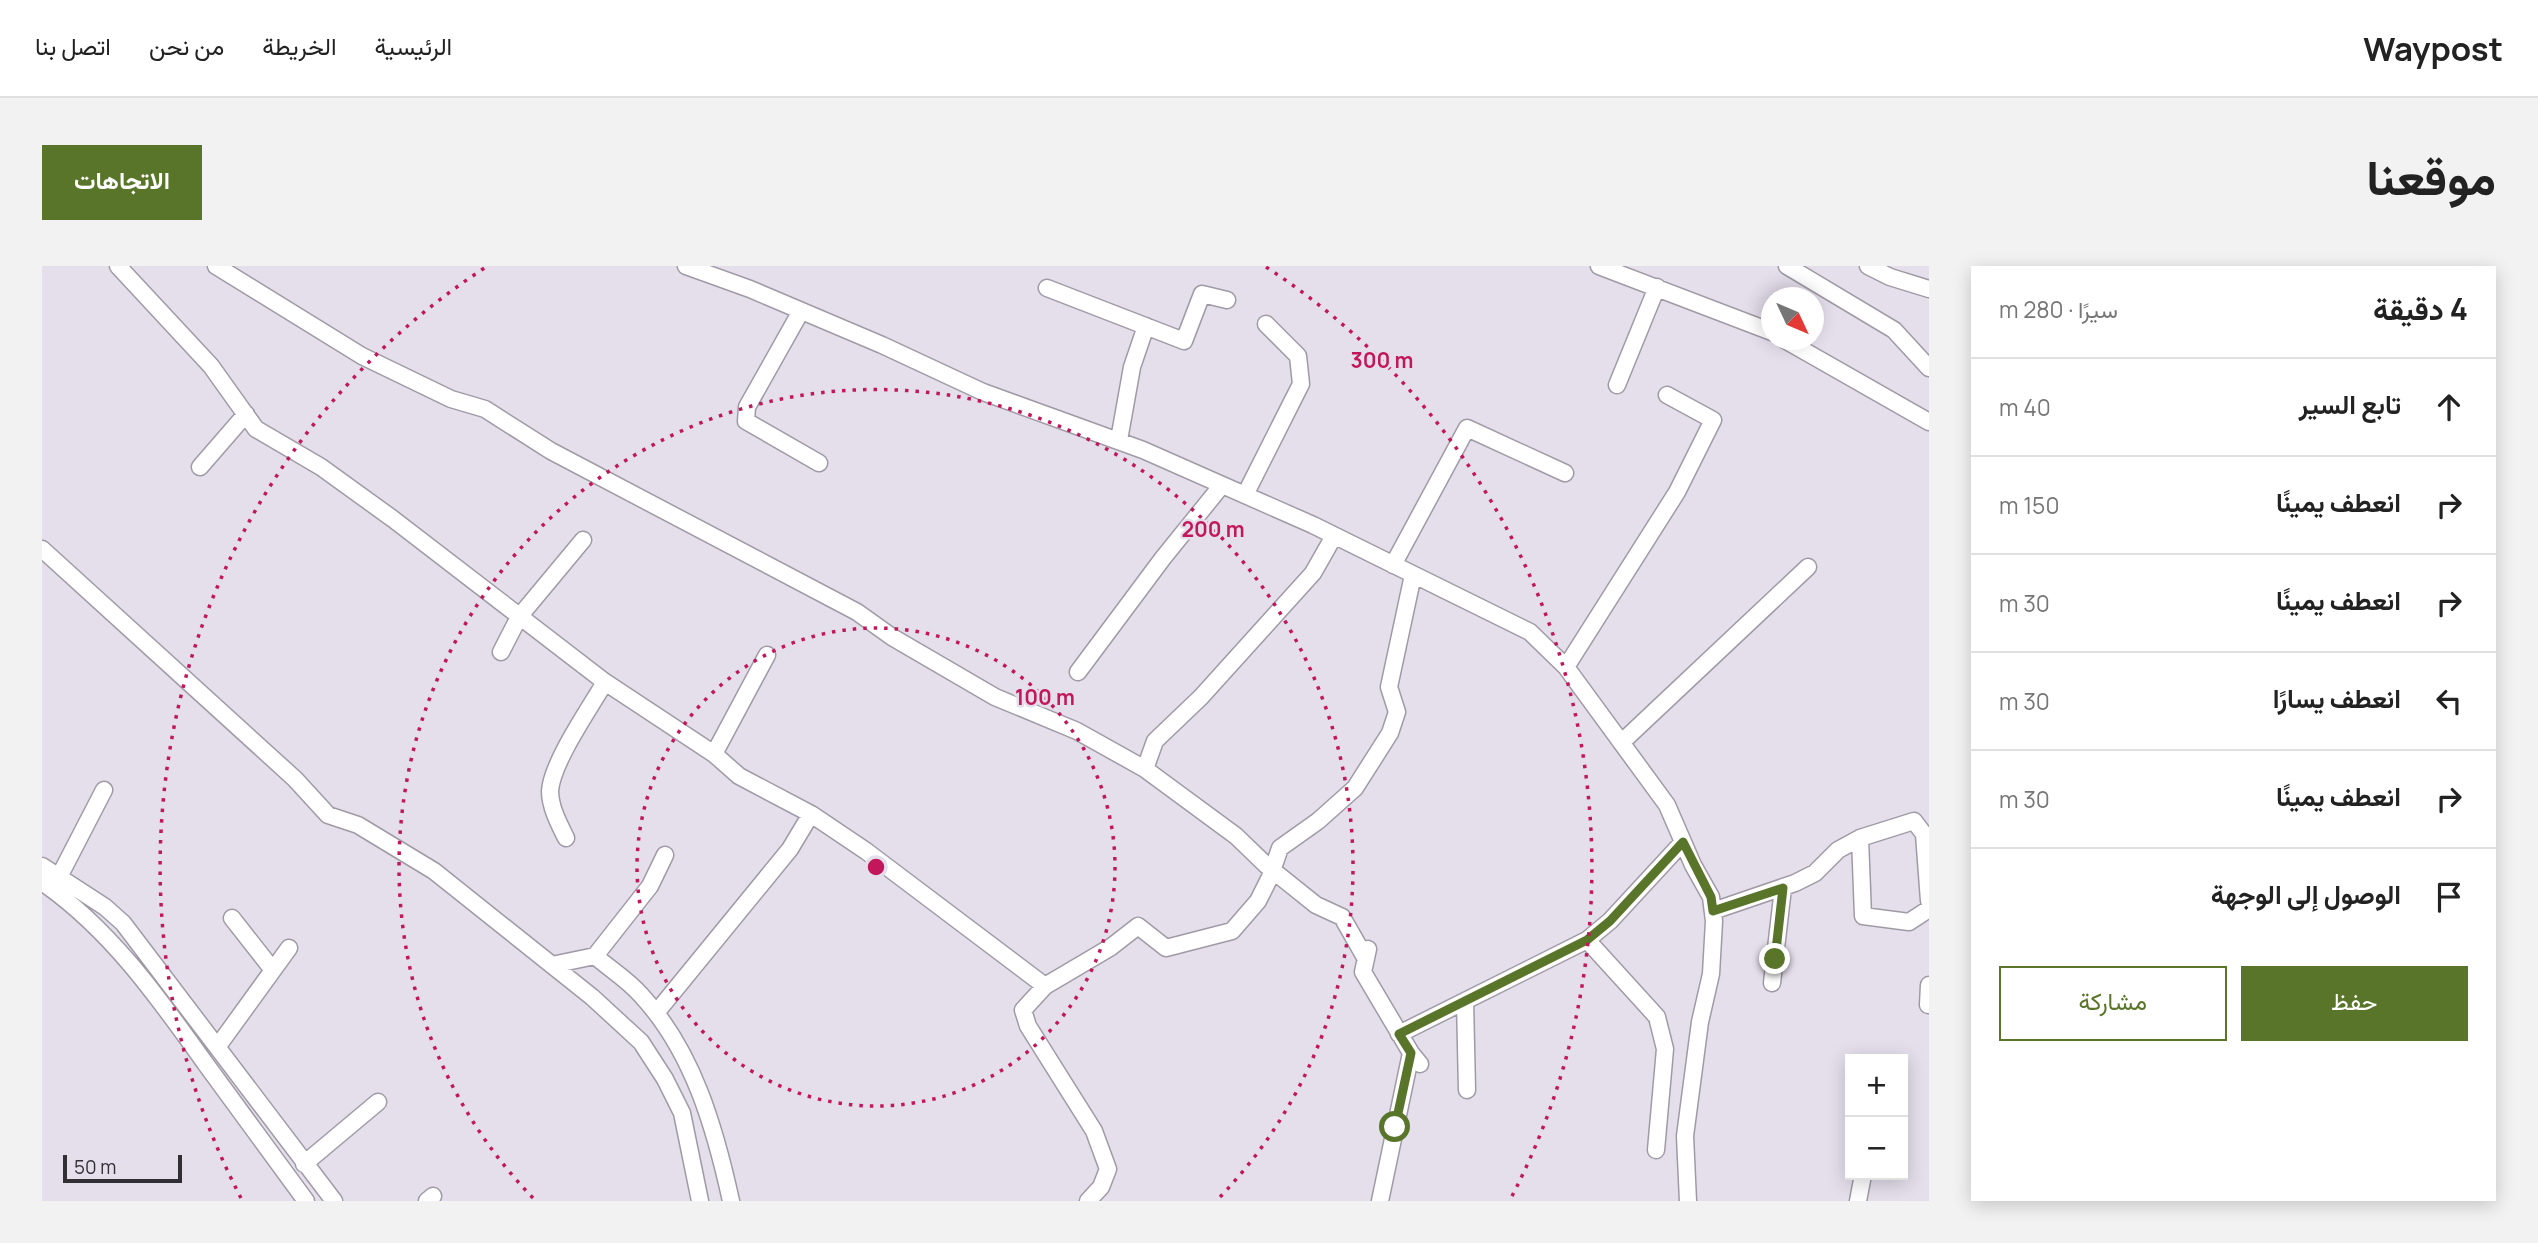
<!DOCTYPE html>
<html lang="ar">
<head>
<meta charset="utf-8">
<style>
  body { margin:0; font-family:Manrope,Vazirmatn,sans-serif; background:#f2f2f2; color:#222; direction:rtl }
  .controls { position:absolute; right:21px; bottom:21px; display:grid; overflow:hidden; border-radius:0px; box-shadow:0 4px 18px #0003 }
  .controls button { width:63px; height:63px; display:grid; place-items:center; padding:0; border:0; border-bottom:2px solid #e0e0e0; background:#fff; color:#222; font:35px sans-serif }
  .compass { position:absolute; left:1719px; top:21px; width:63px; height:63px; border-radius:50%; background:#fff; box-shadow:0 4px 18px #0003; rotate:134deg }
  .scale { position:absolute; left:21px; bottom:18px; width:119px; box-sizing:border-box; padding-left:7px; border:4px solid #322f34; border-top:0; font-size:19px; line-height:24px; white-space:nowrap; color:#322f34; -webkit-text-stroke:5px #e5dfec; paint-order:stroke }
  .stop { position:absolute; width:21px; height:21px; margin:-16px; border:5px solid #58752a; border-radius:50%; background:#fff }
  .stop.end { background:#58752a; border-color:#fff; box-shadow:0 2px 7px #0008 }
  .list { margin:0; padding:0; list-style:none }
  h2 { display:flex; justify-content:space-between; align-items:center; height:91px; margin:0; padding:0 28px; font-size:30px }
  h2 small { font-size:23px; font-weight:400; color:#767676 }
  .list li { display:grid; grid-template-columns:46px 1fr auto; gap:21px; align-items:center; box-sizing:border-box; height:98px; padding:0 28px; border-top:2px solid #e0e0e0 }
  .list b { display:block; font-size:26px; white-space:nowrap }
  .list em { font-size:23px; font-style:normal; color:#767676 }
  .actions { display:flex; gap:14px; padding:21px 28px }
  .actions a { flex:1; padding:16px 0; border:2px solid #58752a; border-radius:0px; text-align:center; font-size:24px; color:#58752a }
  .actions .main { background:#58752a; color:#fff }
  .icon { flex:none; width:38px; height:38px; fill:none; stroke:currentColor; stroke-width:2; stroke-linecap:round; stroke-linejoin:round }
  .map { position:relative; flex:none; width:1887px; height:935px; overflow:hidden; direction:ltr; border-radius:0px }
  header { display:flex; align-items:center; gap:42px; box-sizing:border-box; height:98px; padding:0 35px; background:#fff; border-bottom:2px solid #e0e0e0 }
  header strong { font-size:33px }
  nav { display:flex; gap:38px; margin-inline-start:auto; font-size:24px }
  .intro { display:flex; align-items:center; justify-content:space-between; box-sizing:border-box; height:168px; padding:0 42px }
  h1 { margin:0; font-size:49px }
  .button { padding:18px 32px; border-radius:0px; background:#58752a; color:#fff; font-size:24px; font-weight:700 }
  main { display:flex; gap:42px; padding:0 42px }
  aside { flex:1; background:#fff; border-radius:0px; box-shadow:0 4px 18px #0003 }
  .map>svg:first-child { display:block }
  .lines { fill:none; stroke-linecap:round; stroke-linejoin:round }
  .minor-casing { stroke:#a09aa6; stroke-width:19 }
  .minor { stroke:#fff; stroke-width:16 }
  .route { stroke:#58752a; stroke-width:9 }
  .ring { fill:none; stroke:#c2185b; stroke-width:3.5; stroke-dasharray:3.5 7 }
  .centre { fill:#c2185b; stroke:#e5dfec; stroke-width:3.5 }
  .ring-label { font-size:21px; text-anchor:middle; font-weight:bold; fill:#c2185b; stroke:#e5dfec; stroke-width:5; stroke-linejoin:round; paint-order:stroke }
</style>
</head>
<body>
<header>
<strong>Waypost</strong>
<nav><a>الرئيسية</a><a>الخريطة</a><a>من نحن</a><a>اتصل بنا</a></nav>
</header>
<div class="intro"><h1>موقعنا</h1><a class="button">الاتجاهات</a></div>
<main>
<aside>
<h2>4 دقيقة<small>سيرًا · 280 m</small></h2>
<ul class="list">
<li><svg class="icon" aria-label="ahead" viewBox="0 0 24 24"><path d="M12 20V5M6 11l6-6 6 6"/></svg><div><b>تابع السير</b></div><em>40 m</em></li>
<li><svg class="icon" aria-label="right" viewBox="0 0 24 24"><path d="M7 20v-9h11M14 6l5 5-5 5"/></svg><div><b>انعطف يمينًا</b></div><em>150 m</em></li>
<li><svg class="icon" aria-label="right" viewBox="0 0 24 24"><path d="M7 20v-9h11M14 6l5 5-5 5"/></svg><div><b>انعطف يمينًا</b></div><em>30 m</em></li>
<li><svg class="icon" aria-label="left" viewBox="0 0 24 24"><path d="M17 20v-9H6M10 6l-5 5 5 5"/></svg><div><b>انعطف يسارًا</b></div><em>30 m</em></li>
<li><svg class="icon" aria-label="right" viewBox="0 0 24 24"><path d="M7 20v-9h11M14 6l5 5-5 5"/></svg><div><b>انعطف يمينًا</b></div><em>30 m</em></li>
<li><svg class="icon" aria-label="arrive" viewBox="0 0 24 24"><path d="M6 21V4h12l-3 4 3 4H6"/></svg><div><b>الوصول إلى الوجهة</b></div></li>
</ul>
<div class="actions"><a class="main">حفظ</a><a>مشاركة</a></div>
</aside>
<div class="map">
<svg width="1887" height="935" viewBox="0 0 1887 935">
  <rect width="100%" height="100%" fill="#e5dfec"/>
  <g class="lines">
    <g class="minor-casing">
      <path id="minor" d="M76,0L169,100L214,163L279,201L351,253L563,416L672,488L697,510L769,548L824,585L1003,720L1069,681L1096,660L1124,682L1190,665L1216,635L1228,611L1238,582L1276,555L1313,522L1348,467L1355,446L1347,421L1371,309
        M174,0L320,90L409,133L443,143L509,185L815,346L850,371L953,431L1035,465L1103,503L1194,570L1224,599L1274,639L1300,651L1324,693
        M644,0L708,23L840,79L941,126L1101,184L1271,259L1488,366L1524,401L1625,539L1651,599L1669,631L1672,655L1669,708L1658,756L1643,870L1646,935
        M1557,0L1730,66
        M1745,0L1852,64L1887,102
        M1826,0L1848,11L1887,23
        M1005,22L1142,75L1160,28L1185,34
        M759,45L705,141L704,155L777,197
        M1743,74L1887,156
        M1575,119L1615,21
        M1077,174L1090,101L1104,60
        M158,201L204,148
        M1203,229L1259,118L1256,90L1224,58
        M0,283L253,513L286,549L316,559L392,605L550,731L599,776L623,813L640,847L658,935
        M1351,299L1425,162L1523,207
        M459,386L477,351L541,274
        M1524,401L1635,226L1671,154L1625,129
        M1036,406L1121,292L1180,219
        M1580,476L1766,301
        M672,488L725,389
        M1103,503L1113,475L1159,431L1271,307L1292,270
        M524,572C517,558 508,541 508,525C510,496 548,442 563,416
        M1818,572L1821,650L1867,656L1887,643
        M0,600L63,641L81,657L292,935
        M17,611L62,524
        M0,616C68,663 116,731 163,797C197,843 230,889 264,935
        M1671,645L1753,617L1773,607L1796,584L1818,572L1872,555L1882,568L1887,635
        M190,652L230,703
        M1545,674L1615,751L1623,783L1614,884
        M1326,683L1321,706L1369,787L1378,798
        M553,690L608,620L623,589
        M510,699L553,690C568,703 586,714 599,729C651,785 673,862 689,935
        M1730,717L1741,622
        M1003,720L981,744L986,760L1052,865L1066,903L1059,921L1046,935
        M1423,735L1425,824
        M1886,739L1887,719
        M614,747L748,583L769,548
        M1357,768L1545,674L1568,655L1641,576
        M176,780L247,682
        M262,898L336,836
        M385,935L391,930
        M1338,935L1369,787
        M1816,935L1821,909"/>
    </g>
    <use href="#minor" class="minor"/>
  </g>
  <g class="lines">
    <path class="route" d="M1353,861L1369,787L1357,768L1545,674L1568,655L1641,576L1669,631L1671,645L1741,622L1733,693"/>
  </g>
  <g class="ring">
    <circle cx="834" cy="601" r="239"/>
    <path d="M491 932A477 477 0 1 1 1177 932"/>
    <path d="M199 932A716 716 0 0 1 444 1M1224 1A716 716 0 0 1 1469 932"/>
  </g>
  <circle cx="834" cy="601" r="10" class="centre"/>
  <g class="ring-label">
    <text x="1340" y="102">300 m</text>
    <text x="1171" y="271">200 m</text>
    <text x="1003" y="439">100 m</text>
  </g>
</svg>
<div class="controls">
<button>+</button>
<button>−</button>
</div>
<svg class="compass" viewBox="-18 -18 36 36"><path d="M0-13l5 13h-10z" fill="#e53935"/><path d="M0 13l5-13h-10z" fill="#767676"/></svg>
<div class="scale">50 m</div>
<div class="stop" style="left:1353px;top:861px"></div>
<div class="stop end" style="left:1733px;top:693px"></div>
</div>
</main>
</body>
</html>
